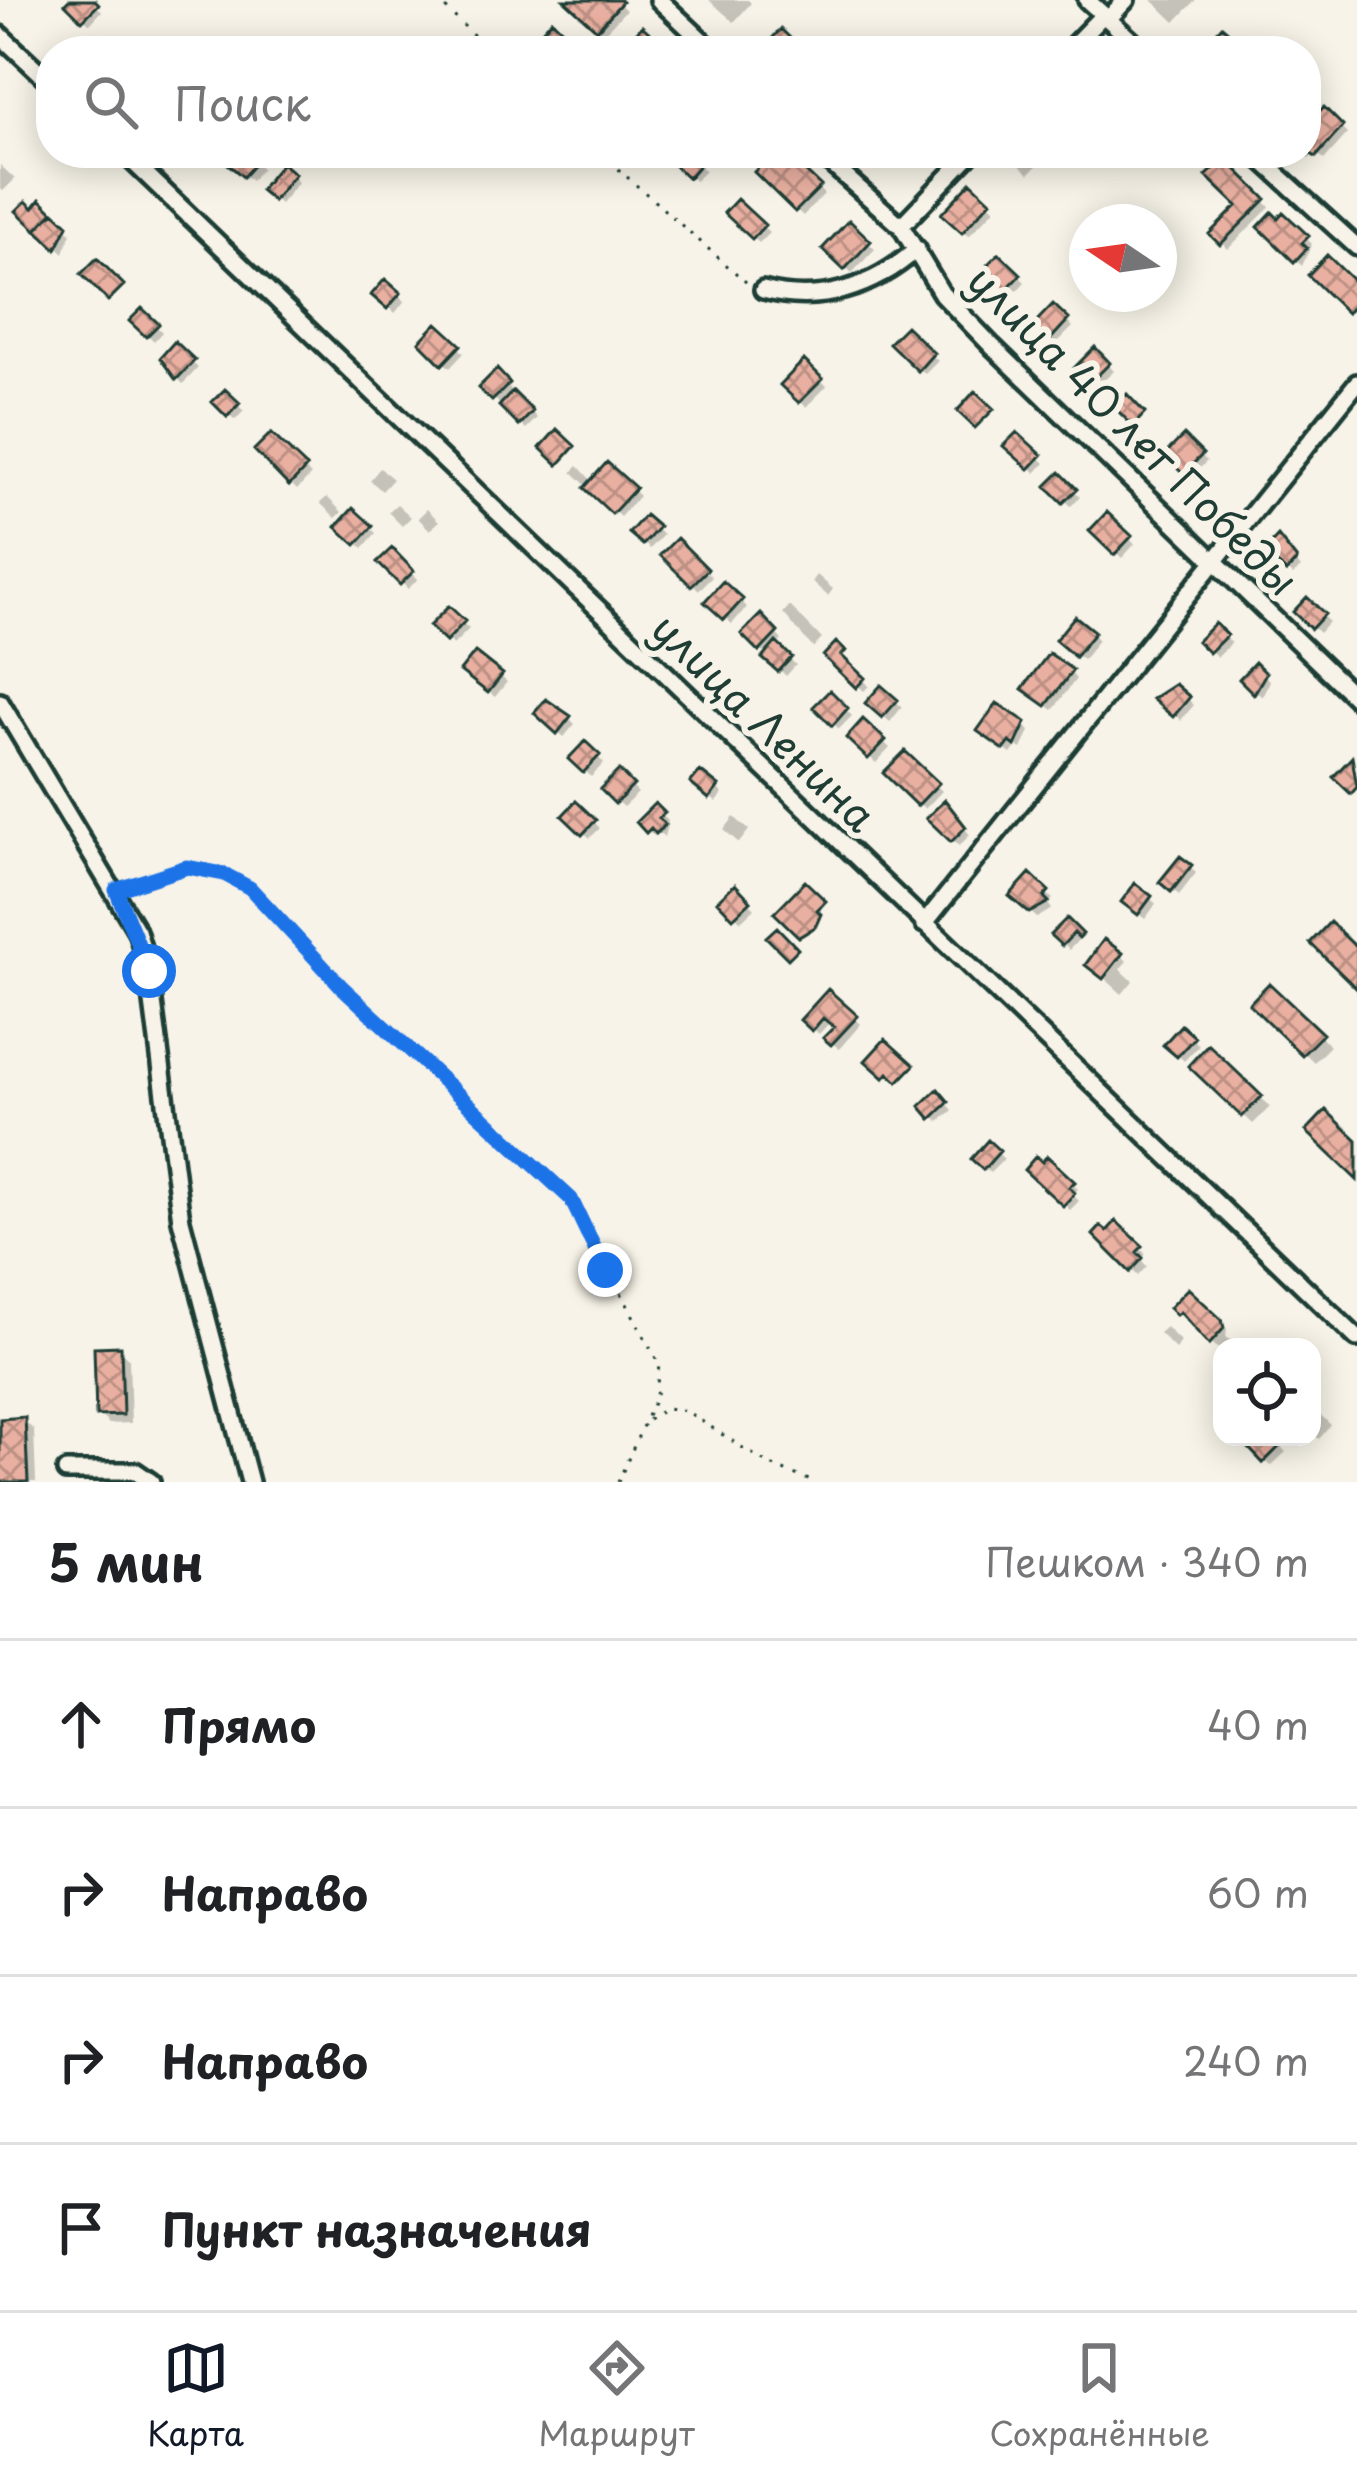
<!DOCTYPE html>
<html lang="ru">
<head>
<meta charset="utf-8">
<style>
  body { margin:0; font-family:"Playpen Sans",sans-serif; background:#f2f2f2; color:#202124 }
  .controls { position:absolute; right:36px; bottom:36px; display:grid; overflow:hidden; border-radius:24px; box-shadow:0 6px 30px #0003 }
  .controls button { width:108px; height:108px; display:grid; place-items:center; padding:0; border:0; border-bottom:3px solid #e0e0e0; background:#fff; color:#202124; font:60px sans-serif }
  .compass { position:absolute; left:1069px; top:204px; width:108px; height:108px; border-radius:50%; background:#fff; box-shadow:0 6px 30px #0003; rotate:283deg }
  .stop { position:absolute; width:36px; height:36px; margin:-27px; border:9px solid #1a73e8; border-radius:50%; background:#fff }
  .stop.end { background:#1a73e8; border-color:#fff; box-shadow:0 3px 12px #0008 }
  .list { margin:0; padding:0; list-style:none }
  h2 { display:flex; justify-content:space-between; align-items:center; height:156px; margin:0; padding:0 48px; font-size:51px }
  h2 small { font-size:39px; font-weight:400; color:#757577 }
  .list li { display:grid; grid-template-columns:78px 1fr auto; gap:36px; align-items:center; box-sizing:border-box; height:168px; padding:0 48px; border-top:3px solid #e0e0e0 }
  .list b { display:block; font-size:45px; white-space:nowrap }
  .list em { font-size:39px; font-style:normal; color:#757577 }
  .icon { flex:none; width:66px; height:66px; fill:none; stroke:currentColor; stroke-width:2; stroke-linecap:round; stroke-linejoin:round }
  .map { position:relative; flex:none; width:1357px; height:1482px; overflow:hidden }
  .search { position:absolute; background:#fff; box-shadow:0 6px 30px #0003; left:36px; right:36px; top:36px; height:132px; display:flex; align-items:center; gap:30px; box-sizing:border-box; padding:0 42px; border-radius:48px; color:#757577; font-size:45px }
  .sheet { height:828px; background:#fff }
  nav { display:flex; justify-content:space-around; align-items:center; box-sizing:border-box; height:168px; border-top:3px solid #e0e0e0; background:#fff; font-size:33px; color:#757577 }
  nav a { display:grid; justify-items:center; gap:6px }
  nav .on { color:#111827 }
  .map>svg:first-child { display:block }
  .shadow { fill:#0003 }
  .building { fill:url(#building-cross-hatch); stroke:#1f3d34; stroke-width:3 }
  .lines { fill:none; stroke-linecap:round; stroke-linejoin:round }
  .minor-casing { stroke:#1f3d34; stroke-width:24 }
  .path { stroke:#1f3d34; stroke-width:3; stroke-dasharray:3 9; stroke-linecap:butt }
  .minor { stroke:#f7f3e8; stroke-width:15 }
  .route { stroke:#1a73e8; stroke-width:15 }
  .labels { text-anchor:middle; dominant-baseline:central; stroke-width:12; stroke-linejoin:round; paint-order:stroke }
  .street-label { font-size:42px; fill:#1f3d34; stroke:#f7f3e8 }
</style>
</head>
<body>
<div class="map">
<svg width="1357" height="1482" viewBox="0 0 1357 1482">
  <defs>
    <pattern id="building-cross-hatch" width="8" height="8" patternUnits="userSpaceOnUse" patternTransform="scale(3)"><rect width="8" height="8" fill="#e9b0a1"/><path d="M0 0l8 8M0 8l8-8" fill="none" stroke="#bc9084"/></pattern>
  </defs>
  <rect width="100%" height="100%" fill="#f7f3e8"/>
  <filter id="ink" filterUnits="userSpaceOnUse"><feTurbulence type="fractalNoise" baseFrequency=".00833" numOctaves="2"/><feDisplacementMap in="SourceGraphic" scale="24" xChannelSelector="R" yChannelSelector="G"/><feConvolveMatrix kernelMatrix="1 2 1 2 8 2 1 2 1" color-interpolation-filters="sRGB"/></filter>
  <g filter="url(#ink)">
    <path class="shadow" d="M73,0H91L102,11L90,24L69,4Z
      M568,0H615L626,10L604,33Z
      M709,0H748L751,3L734,22Z
      M1152,0H1196L1175,22Z
      M1222,30L1235,42L1227,51H1203Z
      M1311,111L1317,118L1324,111L1347,134L1324,160L1316,152L1309,159L1304,153L1315,131L1306,122Z
      M229,153H246L262,168L251,181L225,158Z
      M666,153H686L705,171L695,181Z
      M777,153L824,194L803,216L758,172Z
      M1007,153H1049L1029,174Z
      M0,165L15,179L3,191L0,189Z
      M282,168L298,182L280,204L264,190Z
      M1232,169L1270,207L1228,249L1213,234L1241,206L1228,173Z
      M971,187L995,209L969,236L946,214Z
      M737,203L769,233L759,243L728,213Z
      M40,204L71,233L64,253L20,211L33,212Z
      M1283,216L1312,244L1302,266L1262,227Z
      M849,225L875,249L852,273L827,249Z
      M999,257L1025,282L1008,300L982,274Z
      M385,283L405,301L395,313L375,294Z
      M1053,308L1073,327L1055,345L1036,326Z
      M142,312L162,332L154,341L134,321Z
      M438,327L464,353L450,368L423,342Z
      M906,330L938,361L925,374L893,343Z
      M175,346L198,368L183,384L172,372Z
      M1095,351L1114,371L1097,387L1078,368Z
      M804,364L827,386L806,407L784,385Z
      M497,374L537,418L526,429L483,388Z
      M225,393L244,411L235,420L216,402Z
      M1017,436L1045,463L1036,473L1008,446Z
      M271,437L311,475L297,490L258,450Z
      M1184,439L1207,461L1191,477L1168,455Z
      M578,466L593,482L607,466L639,496L620,517L572,472Z
      M380,468L393,479L382,491L370,480Z
      M1060,476L1080,497L1071,506L1050,486Z
      M327,497L342,512L336,518L320,503Z
      M397,504L411,517L402,526L388,512Z
      M427,509L439,521L430,530L418,518Z
      M354,513L376,533L363,548L340,527Z
      M1108,517L1135,544L1122,558L1094,531Z
      M645,519L663,535L650,549L633,533Z
      M1279,540L1301,568L1293,575L1268,551Z
      M677,542L712,577L699,590L664,555Z
      M392,552L418,579L408,589L382,562Z
      M817,575L833,589L828,596L812,582Z
      M723,585L747,607L732,624L708,602Z
      M1307,601L1329,622L1319,633L1297,612Z
      M790,606L822,639L813,648L783,613Z
      M449,610L469,629L453,645L434,626Z
      M761,618L782,640L776,646L796,665L786,676L745,634Z
      M1215,628L1231,643L1217,657L1201,641Z
      M1093,635L1098,640L1083,660L1065,646Z
      M836,646L869,686L864,691L827,656Z
      M476,656L507,682L495,697L470,677Z
      M1255,666L1270,681L1262,697L1243,679Z
      M1071,673L1076,679L1053,710L1032,694Z
      M1176,688L1194,705L1181,720L1156,698L1161,693L1167,698Z
      M882,689L902,707L890,722L869,703Z
      M830,694L852,716L839,729L817,707Z
      M538,713L569,718L575,724L564,737Z
      M863,723L890,748L876,763L850,738Z
      M1024,725L1030,731L1022,749L1017,746L1011,754L987,737Z
      M585,745L604,763L591,777L572,759Z
      M905,755L942,791L925,809L887,773Z
      M619,774L638,793L623,807L604,789Z
      M717,788L723,794L716,802L700,789Z
      M576,805L600,828L590,838L566,816Z
      M655,807L668,821L664,837L659,832L654,836L640,822Z
      M950,809L970,835L959,846L931,818Z
      M734,817L749,830L739,843L724,830Z
      M1190,867L1196,873L1179,895L1163,882Z
      M1030,878L1053,899L1048,904L1052,909L1037,918L1013,896Z
      M805,885L825,905L817,914L821,919L817,928L803,937L778,913Z
      M735,888L755,908L741,921L721,901Z
      M1150,898L1156,904L1145,919L1131,908Z
      M1067,922L1082,936L1069,950L1055,935Z
      M1121,955L1127,961L1120,969L1133,981L1122,994L1089,964Z
      M1269,987L1330,1046L1314,1062L1253,1004Z
      M829,993L861,1024L839,1049L827,1038L838,1027L831,1021L819,1034L804,1020Z
      M1181,1029L1199,1045L1184,1061L1167,1045Z
      M1208,1049L1270,1107L1253,1124L1193,1066Z
      M938,1094L953,1110L939,1122L924,1106Z
      M988,1144L1004,1159L990,1173L975,1159Z
      M1047,1160L1078,1189L1073,1195L1079,1201L1070,1210L1028,1170Z
      M1116,1226L1146,1254L1141,1260L1147,1266L1138,1276L1097,1234L1107,1236Z
      M1188,1292L1227,1329L1226,1338L1246,1347L1217,1348L1187,1316L1184,1319L1173,1308Z
      M1166,1327L1181,1342L1175,1349L1159,1333Z
      M119,1349L129,1359L131,1423L109,1424L99,1414Z
      M1312,1407L1331,1425L1319,1439L1312,1433Z
      M24,1421L34,1430L36,1482H1L0,1422Z
      M1257,1437H1271L1286,1452L1271,1466L1249,1444Z"/>
    <path class="building" d="M69,0H95L99,4L82,21L65,4Z
      M564,0H620L622,2L597,30Z
      M552,20L577,44L570,51H555L538,35Z
      M642,26L670,51H621Z
      M1222,26L1231,34L1217,51H1199Z
      M781,29L803,51H760Z
      M1311,107L1317,113L1324,107L1343,126L1316,157L1306,151Z
      M225,153H251L258,160L243,177L221,158Z
      M661,153H690L701,163L688,178Z
      M772,153H786L821,186L795,212L754,172Z
      M1221,162L1228,168L1232,165L1266,199L1220,245L1209,234L1237,206L1206,176Z
      M282,163L295,174L273,201L260,190Z
      M971,182L991,201L962,233L941,214Z
      M40,199L53,212L36,230L16,211L26,201L33,208Z
      M737,199L765,225L752,239L724,213Z
      M54,212L68,225L56,249L36,230Z
      M1272,212L1278,218L1283,212L1309,236L1302,243L1307,248L1294,262L1258,227Z
      M849,220L871,241L844,270L822,249Z
      M999,253L1021,274L1000,296L978,274Z
      M1327,255L1357,284V302L1347,313L1308,275Z
      M97,258L124,285L108,301L81,274Z
      M385,279L401,293L387,309L371,295Z
      M1053,304L1069,319L1048,342L1032,326Z
      M142,308L159,324L146,337L129,321Z
      M437,323L461,345L442,365L419,342Z
      M906,326L934,353L918,371L889,343Z
      M175,341L195,360L176,380L160,358Z
      M1095,347L1110,363L1089,384L1074,368Z
      M804,360L823,379L799,403L780,385Z
      M497,369L510,383L492,401L478,388Z
      M225,389L240,403L227,417L212,402Z
      M513,391L533,411L519,426L499,406Z
      M975,391L994,409L975,428L957,411Z
      M1127,394L1145,413L1133,426L1114,407Z
      M557,429L575,446L558,465L540,448Z
      M1017,432L1042,455L1029,469L1003,446Z
      M271,433L307,467L289,486L254,450Z
      M1184,435L1203,454L1183,474L1164,455Z
      M607,462L636,488L612,514L584,488Z
      M1060,472L1077,489L1063,503L1046,486Z
      M353,508L373,526L356,545L336,527Z
      M1107,512L1132,536L1114,555L1089,531Z
      M645,515L659,527L643,545L629,533Z
      M1278,536L1297,560L1286,572L1264,551Z
      M677,538L708,569L691,586L660,555Z
      M392,548L414,571L400,585L377,562Z
      M723,581L743,599L724,620L704,602Z
      M1307,597L1325,614L1311,629L1293,612Z
      M449,606L465,621L446,642L429,626Z
      M761,614L778,632L759,652L741,634Z
      M1075,616L1095,632L1075,657L1055,640Z
      M1215,623L1227,635L1209,653L1197,641Z
      M776,642L792,657L778,672L762,658Z
      M836,642L846,651L841,655L865,678L856,688L823,656Z
      M475,652L503,674L488,693L460,671Z
      M1049,653L1073,670L1046,706L1022,689Z
      M1255,662L1266,673L1254,694L1239,679Z
      M1175,684L1190,697L1173,717L1152,699Z
      M881,685L898,700L882,718L865,703Z
      M830,690L848,708L832,726L813,707Z
      M546,699L571,716L557,734L534,713Z
      M997,703L1026,722L1015,746L1010,742L1004,750L977,731Z
      M863,719L886,740L868,759L846,738Z
      M585,741L600,755L583,773L568,759Z
      M905,751L939,783L917,806L883,773Z
      M1352,757L1357,787L1351,794L1333,777Z
      M619,770L634,785L615,804L600,789Z
      M700,771L719,786L709,799L690,783Z
      M945,800L966,827L951,842L926,818Z
      M576,801L596,820L582,835L562,816Z
      M655,803L665,813L659,818L665,825L656,834L651,828L646,833L636,822Z
      M1180,856L1192,865L1171,892L1159,882Z
      M1030,873L1049,891L1044,897L1049,902L1029,913L1009,896Z
      M805,881L826,901L817,910L821,914L815,927L799,937L774,913Z
      M1135,883L1152,896L1138,915L1121,902Z
      M735,884L751,901L733,918L717,901Z
      M1067,918L1083,934L1079,938L1074,933L1062,946L1050,935Z
      M1330,922L1357,948V989L1310,943Z
      M777,927L798,949L788,959L766,937Z
      M1104,939L1123,953L1103,979L1085,965Z
      M1269,983L1323,1034L1302,1055L1249,1004Z
      M828,989L858,1016L831,1045L823,1038L834,1027L823,1018L812,1031L800,1020Z
      M1181,1025L1195,1037L1177,1057L1163,1045Z
      M885,1039L914,1065L898,1082L888,1073L884,1078L865,1061Z
      M1208,1044L1262,1096L1242,1117L1188,1066Z
      M938,1089L949,1102L931,1119L920,1106Z
      M1326,1110L1357,1140V1180L1306,1131Z
      M988,1140L1000,1151L983,1170L971,1159Z
      M1036,1156L1042,1162L1047,1156L1075,1182L1069,1187L1075,1193L1063,1206L1024,1170Z
      M1116,1221L1143,1246L1137,1252L1143,1258L1130,1272L1093,1235L1101,1226L1107,1231Z
      M1188,1288L1222,1320L1224,1328L1209,1345L1180,1312L1176,1315L1169,1308Z
      M121,1346L123,1415L96,1416L94,1347Z
      M25,1417L28,1482H0V1419Z
      M1252,1437H1275L1282,1444L1263,1463L1245,1444Z"/>
    <g class="lines">
      <g class="minor-casing">
        <path id="minor" d="M659,0L713,51
          M1087,0L1143,51
          M1108,19L1126,0
          M0,35L51,83
          M1068,51L1103,15
          M124,153L1357,1338
          M819,153L901,226L942,294L992,346L1357,699
          M1254,153L1357,247
          M901,226L971,153
          M763,290C820,305 873,288 917,249
          M0,702L137,931L149,971L181,1220L250,1482
          M924,924L1357,383
          M66,1471H135L151,1482"/>
      </g>
      <path class="path" d="M437,0L490,51
        M600,153L747,283
        M127,887L187,867L223,874L250,888L342,987L571,1199L659,1364L656,1396L618,1482
        M648,1420L666,1408L686,1411L768,1464L814,1482"/>
      <use href="#minor" class="minor"/>
    </g>
  </g>
  <g class="lines" filter="url(#ink)">
    <path class="route" d="M149,971L116,890L187,867L224,874L250,888L342,987L571,1199L605,1270"/>
  </g>
  <g class="labels">
    <g class="street-label">
      <text transform="translate(1134 429) rotate(45)">улица 40 лет Победы</text>
      <text transform="translate(765 721) rotate(44)">улица Ленина</text>
    </g>
  </g>
</svg>
<div class="controls">
<button><svg class="icon" aria-label="locate" viewBox="0 0 24 24"><circle cx="12" cy="12" r="6"/><path d="M12 2v4M12 18v4M2 12h4M18 12h4"/></svg></button>
</div>
<svg class="compass" viewBox="-18 -18 36 36"><path d="M0-13l5 13h-10z" fill="#e53935"/><path d="M0 13l5-13h-10z" fill="#757577"/></svg>
<div class="stop" style="left:149px;top:971px"></div>
<div class="stop end" style="left:605px;top:1270px"></div>
<div class="search"><svg class="icon" aria-label="search" viewBox="0 0 24 24"><circle cx="10" cy="10" r="6"/><path d="M15 15l6 6"/></svg>Поиск</div>
</div>
<section class="sheet">
<h2>5 мин<small>Пешком · 340 m</small></h2>
<ul class="list">
<li><svg class="icon" aria-label="ahead" viewBox="0 0 24 24"><path d="M12 20V5M6 11l6-6 6 6"/></svg><div><b>Прямо</b></div><em>40 m</em></li>
<li><svg class="icon" aria-label="right" viewBox="0 0 24 24"><path d="M7 20v-9h11M14 6l5 5-5 5"/></svg><div><b>Направо</b></div><em>60 m</em></li>
<li><svg class="icon" aria-label="right" viewBox="0 0 24 24"><path d="M7 20v-9h11M14 6l5 5-5 5"/></svg><div><b>Направо</b></div><em>240 m</em></li>
<li><svg class="icon" aria-label="arrive" viewBox="0 0 24 24"><path d="M6 21V4h12l-3 4 3 4H6"/></svg><div><b>Пункт назначения</b></div></li>
</ul>
</section>
<nav>
<a class="on"><svg class="icon" aria-label="map" viewBox="0 0 24 24"><path d="M3 6l6-2 6 2 6-2v14l-6 2-6-2-6 2zM9 4v14M15 6v14"/></svg>Карта</a>
<a><svg class="icon" aria-label="directions" viewBox="0 0 24 24"><path d="M12 3l9 9-9 9-9-9zM9 14v-3h6M13 9l2 2-2 2"/></svg>Маршрут</a>
<a><svg class="icon" aria-label="saved" viewBox="0 0 24 24"><path d="M7 4h10v16l-5-4-5 4z"/></svg>Сохранённые</a>
</nav>
</body>
</html>
